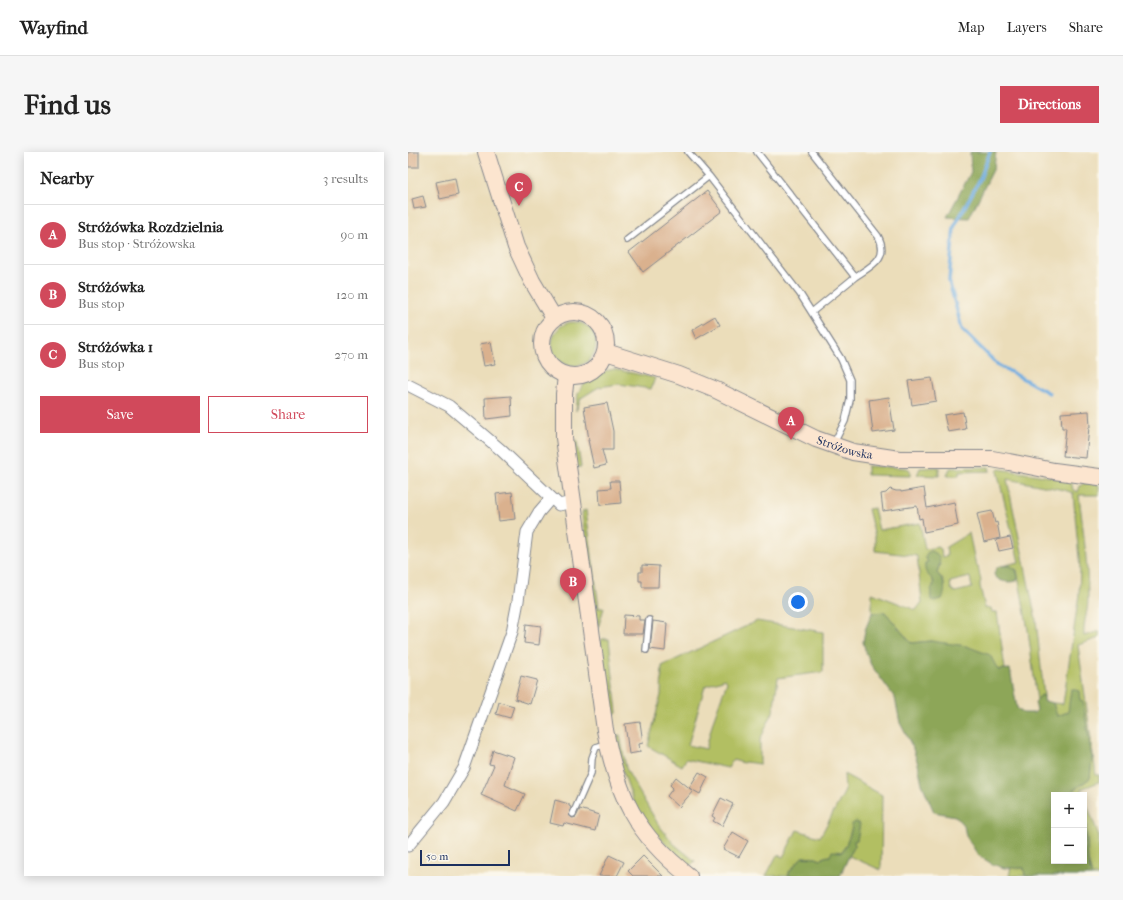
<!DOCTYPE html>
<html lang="en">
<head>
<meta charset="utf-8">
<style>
  body { margin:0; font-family:"IM FELL French Canon",serif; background:#f6f6f6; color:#222 }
  .controls { position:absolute; right:12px; bottom:12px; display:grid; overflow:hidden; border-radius:0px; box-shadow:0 2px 10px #0003 }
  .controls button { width:36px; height:36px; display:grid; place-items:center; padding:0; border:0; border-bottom:1px solid #e0e0e0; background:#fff; color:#222; font:20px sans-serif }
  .scale { position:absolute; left:12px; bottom:10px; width:90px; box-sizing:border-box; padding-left:4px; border:2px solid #1b2f5e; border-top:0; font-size:11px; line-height:14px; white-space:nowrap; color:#1b2f5e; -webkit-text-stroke:3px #fbf7ec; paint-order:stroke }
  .you { position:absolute; left:390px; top:450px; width:14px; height:14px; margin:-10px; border:3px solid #fff; border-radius:50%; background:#1a73e8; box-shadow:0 0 0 6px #1a73e833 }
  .badge { display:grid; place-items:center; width:26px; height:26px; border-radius:50%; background:#d1495b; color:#fff; font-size:13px; font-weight:700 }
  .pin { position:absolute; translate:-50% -33px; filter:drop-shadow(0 1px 2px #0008) }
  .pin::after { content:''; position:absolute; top:21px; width:14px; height:12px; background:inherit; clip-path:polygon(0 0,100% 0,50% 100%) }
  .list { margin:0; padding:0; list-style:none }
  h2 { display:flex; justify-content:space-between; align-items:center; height:52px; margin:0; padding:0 16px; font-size:17px }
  h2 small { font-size:13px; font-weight:400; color:#767676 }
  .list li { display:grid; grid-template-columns:26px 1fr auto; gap:12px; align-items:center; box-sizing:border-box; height:60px; padding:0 16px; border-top:1px solid #e0e0e0 }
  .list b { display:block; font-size:15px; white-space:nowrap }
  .list p { margin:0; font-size:13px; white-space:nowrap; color:#767676 }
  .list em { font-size:13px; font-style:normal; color:#767676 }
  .actions { display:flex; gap:8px; padding:12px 16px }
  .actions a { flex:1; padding:9px 0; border:1px solid #d1495b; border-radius:0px; text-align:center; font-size:14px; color:#d1495b }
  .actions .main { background:#d1495b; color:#fff }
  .map { position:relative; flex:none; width:691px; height:724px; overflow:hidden; border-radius:0px }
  header { display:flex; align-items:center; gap:24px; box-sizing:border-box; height:56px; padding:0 20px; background:#fff; border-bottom:1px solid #e0e0e0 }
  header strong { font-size:19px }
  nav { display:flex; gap:22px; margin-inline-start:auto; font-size:14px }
  .intro { display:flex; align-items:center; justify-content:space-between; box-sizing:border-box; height:96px; padding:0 24px }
  h1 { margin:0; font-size:28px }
  .button { padding:10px 18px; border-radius:0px; background:#d1495b; color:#fff; font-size:14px; font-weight:700 }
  main { display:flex; gap:24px; padding:0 24px }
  aside { flex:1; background:#fff; border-radius:0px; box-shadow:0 2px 10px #0003 }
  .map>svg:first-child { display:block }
  .green { fill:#b2bf62; stroke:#667760; fill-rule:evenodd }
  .forest { fill:#8da658; stroke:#546a5b }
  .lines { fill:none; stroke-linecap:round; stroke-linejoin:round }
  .stream { stroke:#6eace0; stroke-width:3.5 }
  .building { fill:#dab18e }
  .lane-casing { stroke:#83868c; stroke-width:8 }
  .street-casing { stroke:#83868c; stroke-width:13 }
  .secondary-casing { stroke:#83868c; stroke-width:18 }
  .lane { stroke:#fff; stroke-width:5.5 }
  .street { stroke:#fff; stroke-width:11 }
  .secondary { stroke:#fce5cf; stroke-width:16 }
  .labels { text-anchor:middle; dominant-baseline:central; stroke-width:3; stroke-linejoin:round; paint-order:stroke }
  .street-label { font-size:12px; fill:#1b2f5e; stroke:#fbf7ec }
</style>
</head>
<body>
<header>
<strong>Wayfind</strong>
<nav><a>Map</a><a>Layers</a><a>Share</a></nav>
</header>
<div class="intro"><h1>Find us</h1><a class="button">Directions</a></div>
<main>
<aside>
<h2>Nearby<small>3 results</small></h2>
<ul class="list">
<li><span class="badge">A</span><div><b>Stróżówka Rozdzielnia</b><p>Bus stop · Stróżowska</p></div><em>90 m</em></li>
<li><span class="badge">B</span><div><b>Stróżówka</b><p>Bus stop</p></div><em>120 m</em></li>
<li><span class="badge">C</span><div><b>Stróżówka 1</b><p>Bus stop</p></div><em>270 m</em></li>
</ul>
<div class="actions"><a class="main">Save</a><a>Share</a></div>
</aside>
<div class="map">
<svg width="691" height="724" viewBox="0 0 691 724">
  <rect width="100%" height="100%" fill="#fbf7ec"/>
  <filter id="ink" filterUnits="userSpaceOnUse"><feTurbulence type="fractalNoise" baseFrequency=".025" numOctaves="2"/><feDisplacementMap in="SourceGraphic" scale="8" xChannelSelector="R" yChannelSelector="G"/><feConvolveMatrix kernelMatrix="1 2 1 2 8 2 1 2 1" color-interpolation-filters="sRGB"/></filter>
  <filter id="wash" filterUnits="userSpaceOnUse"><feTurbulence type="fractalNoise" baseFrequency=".012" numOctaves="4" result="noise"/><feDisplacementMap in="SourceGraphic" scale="16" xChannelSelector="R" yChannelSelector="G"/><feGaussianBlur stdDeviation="0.9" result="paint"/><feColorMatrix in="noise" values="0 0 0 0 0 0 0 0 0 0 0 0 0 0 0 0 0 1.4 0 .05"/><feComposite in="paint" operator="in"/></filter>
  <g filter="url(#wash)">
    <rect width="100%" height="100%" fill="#ebddba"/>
    <path class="green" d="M144 192a22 22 0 1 1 44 0a22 22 0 1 1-44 0Z
      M206,217L247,226L243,237L211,232L191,235L173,246L168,259L170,241L175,233L197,219Z
      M169,289L173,315H167L163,292Z
      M459,314L499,316L502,318V324L459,323Z
      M531,315V324L509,323L512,316Z
      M581,315L582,319L551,320V324H539L542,316Z
      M591,317L663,328L665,338L670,340L672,334L676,331L691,333V343H671C675,377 680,412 680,447C680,460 675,470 676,484L691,479V486L670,493L688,623H691V630L673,637L675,643H665L663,640L682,626L684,606L677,562L660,560L648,565L645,551L655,552L671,442L672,417L665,341L656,338L599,327L628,468L636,544L633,543L629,549L620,478L609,418L602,414H593L611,410L589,319Z
      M466,356L471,378L512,371L517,397L530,395L533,397L534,405L539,404L538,395L561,381L568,414H570L573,429L572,431V434L577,456H583L584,460H589L597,517L590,518L523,489L503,491L477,460L464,461V441L508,458L514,450L509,404L467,399V385L460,357ZM520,410L532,412L529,421C534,426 537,429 536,437L523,439C525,434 527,430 523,426ZM562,425L564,436L547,440L543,437L542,430Z
      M178,358L191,456H196L190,476L174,363L175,359Z
      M349,469L415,480V520L370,526L365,560L352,588V612L337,610L335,611L325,608L320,616L278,607L274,614L240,594L253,543L254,514ZM317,527L319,530L305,569L298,597L280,593L297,534Z
      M194,487H201L209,561L206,562L199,552L192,495L193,488Z
      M212,583L218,616L222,624L250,672L266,692L287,709L282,714L276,711L250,684L226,651L206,594L207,584Z
      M436,622L474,643L473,718L441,704L447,694L446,689L449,688L451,675H444L440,689L434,700L428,699L422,704L416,705L413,708L408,706L394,705L381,720V724H358L369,703L375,705L389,678L412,685L437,639Z
      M676,645L691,684V724H684L680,709L678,671L676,666Z
      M603,715L616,716L617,724H601Z"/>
    <path class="forest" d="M562,0H588L586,16L561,66L539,65L563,20Z
      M523,399C535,403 532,410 529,421C536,428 539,437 534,447L526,449L523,448C523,445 522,441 523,438C523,437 526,433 526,432C526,424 515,425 517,411L520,410L517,405L519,401Z
      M593,414H603L608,418L610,425L608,429C600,431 591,430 586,423C587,418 588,415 593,414Z
      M477,460L503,491L523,489L558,494L582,503L590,518L602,517L609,556L615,561H626L629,558L627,551L633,543L636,544V549L645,551L649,564L660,560L663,537L671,539L672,548L675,549L684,606L682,626L663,640L665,643H646V709H676V666L678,671L680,710L684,724H617L616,716H596L584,712L570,703L558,684L556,674L547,664L526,660L514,632L510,612L504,594L492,571L487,546L463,513L458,501L455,490L457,478L464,461Z
      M448,670L452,672L449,688L446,689L447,694L441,704L432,724H381V720L394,705L408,706L413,708L416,705L422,704L424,699L434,700C438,695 444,678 444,672Z"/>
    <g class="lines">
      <path class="stream" d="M582,0L572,27L546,75L541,129L554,177L590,213L641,241"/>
    </g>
    <g id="blocks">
      <path class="building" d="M0,0H11V15H0Z
        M47,26L50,43L32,47L28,30Z
        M299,39L314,59L235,120L221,100Z
        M15,44L18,55L6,57L4,47Z
        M307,164L312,173L288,187L284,178Z
        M83,190L87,212L76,214L72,192Z
        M524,226L528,249L504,253L500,229Z
        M103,244L104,264L78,267L77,246Z
        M481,245L486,278L465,281L461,248Z
        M199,251L205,279V298H194L198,313L186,316L180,288H181L176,255Z
        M681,259L682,275H681L678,306L655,304L658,276H654L653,261Z
        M555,260L558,277L540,280L536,263Z
        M202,329H211L213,351L192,353L191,337L203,336Z
        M516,336L519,356L546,350L550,373L516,380L514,366L511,367L509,354L475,359L473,342L478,341L482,337L488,339H493V340Z
        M104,340L107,367L91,369L88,342Z
        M584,359L587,371L589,370L592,386L576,390L569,362Z
        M602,385L605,396L591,399L588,388Z
        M234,413L251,414L250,435H234V429H231V420H234Z
        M216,463L231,464V468H237L235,482H215Z
        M245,469L259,471L257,499L242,497Z
        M118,472L133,474L131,493L116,491Z
        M113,524L129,528L122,552L107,547Z
        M91,550L106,554L102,566L88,562Z
        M232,570L235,591L231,592L232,600L221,602L217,572Z
        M85,598L106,605L97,633L117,642L109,659L73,643L86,613L81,612Z
        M291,620L300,625L292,642L281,636Z
        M268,625L285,639L271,655L259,644L265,636L262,633Z
        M313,646L325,652L314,674L305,669L307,666L304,664Z
        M147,648L161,652V654L163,655L161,663L164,666L168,665L172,657L191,663L187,679L156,671L155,674L142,671Z
        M325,680L340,689L331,705L315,697Z
        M201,703L216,710L209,724H191Z
        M235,704L255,724H225L220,719Z"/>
    </g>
  </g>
  <g filter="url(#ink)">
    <use href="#blocks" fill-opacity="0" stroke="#83868c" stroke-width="1"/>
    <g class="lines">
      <g class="lane-casing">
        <path id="lane" d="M280,0L301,24
          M349,0L447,125C463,114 482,106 470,84L404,0
          M219,88L301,24L392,142L433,207L442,228V248L437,269L426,291
          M404,160L447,125
          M238,498L241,468
          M165,662L183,621L184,606L188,595L199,592"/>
      </g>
      <g class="street-casing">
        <path id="street" d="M0,233L41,254L93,298L151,353L165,350
          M0,694L36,650L56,616L104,480L110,449L119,380L131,360L143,346"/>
      </g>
      <g class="secondary-casing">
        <g id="secondary">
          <path d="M78,0L108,95L124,129L146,166"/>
          <circle cx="166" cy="192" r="32"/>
          <path id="s1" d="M198,200L271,223L308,238L408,287L445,300L491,307H584L601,310L646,319L691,325"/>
          <path d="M158,224L156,242V286L197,578C209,643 228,683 281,724"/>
        </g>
      </g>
      <use href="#lane" class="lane"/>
      <use href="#street" class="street"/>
      <use href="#secondary" class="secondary"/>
    </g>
  </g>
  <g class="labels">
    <g class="street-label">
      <text stroke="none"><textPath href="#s1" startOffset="258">Stróżowska</textPath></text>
    </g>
  </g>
</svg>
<div class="controls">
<button>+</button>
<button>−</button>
</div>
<div class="scale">50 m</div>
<div class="you"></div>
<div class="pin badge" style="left:383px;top:288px">A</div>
<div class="pin badge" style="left:165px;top:449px">B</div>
<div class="pin badge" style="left:111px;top:54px">C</div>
</div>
</main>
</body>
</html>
